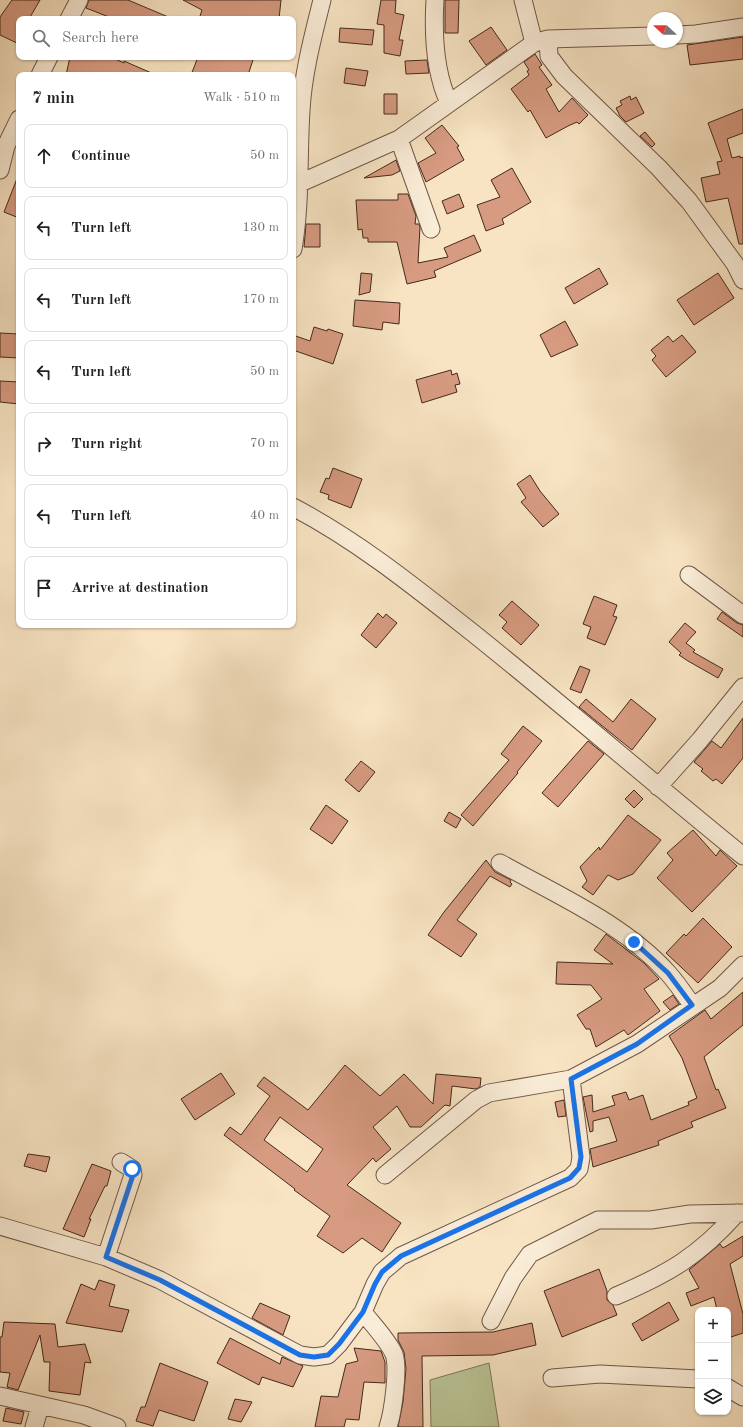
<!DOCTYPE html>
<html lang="en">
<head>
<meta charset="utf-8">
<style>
  body { margin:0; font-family:"Old Standard TT",serif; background:#f2f2f2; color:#222 }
  .controls { position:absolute; right:12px; bottom:12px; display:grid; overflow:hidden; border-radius:8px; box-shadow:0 1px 3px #0004 }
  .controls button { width:36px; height:36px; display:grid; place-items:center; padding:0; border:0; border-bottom:1px solid #e0e0e0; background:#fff; color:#222; font:20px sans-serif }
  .compass { position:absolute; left:647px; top:12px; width:36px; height:36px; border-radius:50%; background:#fff; box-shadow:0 1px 3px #0004; rotate:292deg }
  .stop { position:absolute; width:12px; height:12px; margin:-9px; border:3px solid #1a73e8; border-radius:50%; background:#fff }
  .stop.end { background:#1a73e8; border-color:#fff; box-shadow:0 1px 4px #0008 }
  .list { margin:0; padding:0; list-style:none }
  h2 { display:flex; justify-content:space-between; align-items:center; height:52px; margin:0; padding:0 16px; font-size:17px }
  h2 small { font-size:13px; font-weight:400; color:#767676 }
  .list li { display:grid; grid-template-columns:26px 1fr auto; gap:12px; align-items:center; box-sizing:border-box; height:64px; margin:0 8px 8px; padding:0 8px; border:1px solid #e0e0e0; border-radius:8px }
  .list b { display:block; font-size:15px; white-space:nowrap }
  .list em { font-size:13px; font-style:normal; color:#767676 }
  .icon { flex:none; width:22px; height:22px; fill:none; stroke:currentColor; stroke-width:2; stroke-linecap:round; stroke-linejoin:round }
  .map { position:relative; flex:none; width:743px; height:1427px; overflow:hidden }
  .search { position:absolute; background:#fff; box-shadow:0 1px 3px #0004; left:16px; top:16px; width:280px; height:44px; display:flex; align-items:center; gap:10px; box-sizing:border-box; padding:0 14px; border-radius:8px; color:#767676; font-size:15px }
  .panel { position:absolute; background:#fff; box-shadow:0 1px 3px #0004; left:16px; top:72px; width:280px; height:556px; border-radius:8px }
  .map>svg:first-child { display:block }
  .green { fill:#bac596; stroke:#7f7759 }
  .building { fill:#d79b81; stroke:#44291c; fill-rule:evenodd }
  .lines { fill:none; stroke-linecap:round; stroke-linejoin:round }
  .minor-casing { stroke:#715846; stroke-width:19 }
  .minor { stroke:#faedd8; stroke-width:17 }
  .route { stroke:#1a73e8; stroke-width:5 }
</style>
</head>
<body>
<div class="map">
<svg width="743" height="1427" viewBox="0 0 743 1427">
  <rect width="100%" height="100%" fill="#f8e4c3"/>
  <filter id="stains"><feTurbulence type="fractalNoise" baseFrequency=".005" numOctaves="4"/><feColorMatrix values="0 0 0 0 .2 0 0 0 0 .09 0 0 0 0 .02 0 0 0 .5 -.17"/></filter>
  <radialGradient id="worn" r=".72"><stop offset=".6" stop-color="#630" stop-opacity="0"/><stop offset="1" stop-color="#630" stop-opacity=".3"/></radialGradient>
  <path class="green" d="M489,1363L499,1427H431L430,1380Z"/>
  <path class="building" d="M12,0H40L29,19H19V44L0,35V17Z
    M89,0H128L173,19H114L86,8Z
    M183,0H281L279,19H199L202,10Z
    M381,0H396L395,13L404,15L399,40H403L400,56L384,53V25L377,24Z
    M445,0H459L458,33H445Z
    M491,27L507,50L486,65L469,41Z
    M340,28L374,30L372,45L339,42Z
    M743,37V59L690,65L687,45Z
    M535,54L542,65L539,67L552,85L546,89L559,112L572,98L588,115L579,124L577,122L568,126L546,138L530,110L528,112L511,89L529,75L527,71L529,70L524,62Z
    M70,57H111L124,63V61L156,75H66Z
    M198,57H254L248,75H191Z
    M427,60L429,73L406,74L405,61Z
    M346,68L368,71L365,86L344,83Z
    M384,94H397V114H384Z
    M630,96L631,100L636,97L644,113L626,122L620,116L616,108L622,105L620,101Z
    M743,109V133L727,139L732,158L740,156V158L743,157V244H739L728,198L706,202L701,178L720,174L717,162L722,161L708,123Z
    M442,125L459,146L457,147L464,160L426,182L418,163L436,153L425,138Z
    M645,132L655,144L652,147L640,136Z
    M396,160L400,171L392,175L364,178Z
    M512,168L531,202L502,219L504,224L486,231L477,205L500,197L491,180Z
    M18,176H19V218L4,212Z
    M398,194H408L416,216L415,224H419L420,227L418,263L448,257L444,248L474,235L481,251L434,271L436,277L407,284L397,242H368V238H363L362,229L358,230L356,200H398Z
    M459,194L464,207L447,214L442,201Z
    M306,224H320V247H304Z
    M599,268L608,284L574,304L565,288Z
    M361,273L372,274L370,292L359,295Z
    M718,273L734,298L694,325L677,300Z
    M355,300L400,303L399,324L383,322L382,330L353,326Z
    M565,321L578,345L551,357L540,335Z
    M314,327L327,331L328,329L343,334L333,364L293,350V335L310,341Z
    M0,333L19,334V358L0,357Z
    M682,335L696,352L666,377L652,360L656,356L651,350L668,336L673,342Z
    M451,370L452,375L457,373L460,384L455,385L457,392L422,403L416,380Z
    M0,381L19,382V404L0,402Z
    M333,468L362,479L351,508L328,499L329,495L320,492L326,478L329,479Z
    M530,475L540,491L559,514L543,527L521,502L526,498L517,484Z
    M594,596L617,605L613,616L617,617L605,645L587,638L591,627L583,624Z
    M512,601L539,625L521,645L502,628L507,622L499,615Z
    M722,612L737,623L743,625V637L717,619Z
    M378,613L383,618L386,614L397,623L376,648L361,635Z
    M685,623L696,632L686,643L695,650L693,652L723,669L718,678L688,661L679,655L681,653L669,642Z
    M580,666L590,670L581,693L570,689Z
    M586,699L613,722L631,699L656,719L632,750L579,707Z
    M743,718V758L722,784L716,779L713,781L701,771L703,769L694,762L712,741L721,748Z
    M523,726L542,741L517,772L518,773L473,826L461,815L509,760L501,754Z
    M588,741L604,754L558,807L542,793Z
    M361,761L375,772L359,792L345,780Z
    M634,790L643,799L634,808L625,799Z
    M326,805L348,821L332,844L310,829Z
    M449,812L461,819L456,828L444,821Z
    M628,815L661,840L633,874L618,880L608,875L593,895L582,887L587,881L580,867L599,847L600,850Z
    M693,830L716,856L720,850L737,866L692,912L657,878L673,860L667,853Z
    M486,860L495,872L511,880L510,882L512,884L510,887L490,876L457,920L477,934L461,957L428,935L444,912Z
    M703,918L732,947L698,983L666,953L684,934L686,936Z
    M606,934L644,963L659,979L644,989L660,1011L628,1035L624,1030L596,1047L590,1029H586L577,1015L602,999L591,985L556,984L557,962L613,964L594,950Z
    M743,992V1025L704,1057L716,1090L718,1089L726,1108L691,1122L693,1127L658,1141L659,1145L593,1167L590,1149L617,1141L609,1117L593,1121V1131L590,1132L583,1097L592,1095L593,1112L615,1105L612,1096L626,1092L629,1100L643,1095L651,1120L689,1105L688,1102L697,1098L682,1058L669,1036L705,1010L711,1019Z
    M673,995L679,1004L670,1010L663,1002Z
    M345,1065L380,1096L404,1074L433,1104L436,1074L481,1078L480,1087L476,1089L452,1086L450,1106L445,1105L421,1127H410L397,1106L373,1127L391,1149L376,1162L373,1158L347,1185L401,1223L382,1252L362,1238L343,1253L317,1236L330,1216L294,1190L295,1189L224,1135L230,1127L241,1135L270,1096L257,1086L264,1077L308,1110ZM280,1117L323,1149L307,1172L264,1140Z
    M221,1073L235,1094L195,1120L181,1099Z
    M564,1100L566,1116L558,1117L555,1102Z
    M28,1154L50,1157L46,1172L24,1166Z
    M92,1164L111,1171L107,1186H105L89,1219H91L84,1237L63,1229Z
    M743,1236V1256L730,1264L743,1314V1333L728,1338V1310H717L714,1297L691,1306L686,1293L699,1288L689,1270L720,1244L723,1248Z
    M599,1269L607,1291V1300L613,1305L617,1315L562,1337L544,1291Z
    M99,1280L115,1285L109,1306L129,1310L122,1332L66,1323L81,1284L95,1290Z
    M669,1302L679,1320L642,1341L632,1324Z
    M260,1303L290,1316L283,1335L252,1318Z
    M4,1322L55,1324L58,1347L85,1344L91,1363L85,1362L80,1395L49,1391L50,1362H44L40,1335L18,1390L7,1387L10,1373L0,1372V1337H2Z
    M532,1323L536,1345L493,1355L422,1356L423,1427H398L403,1402L406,1369L404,1352L398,1340V1333L493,1332Z
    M230,1338L280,1364L282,1357L303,1366L293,1387L262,1377L259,1385L217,1363Z
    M354,1348L381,1351L385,1362V1383L364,1382L359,1420L346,1419L344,1427H315L321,1396L338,1397L346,1364L358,1361Z
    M160,1363L208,1382L194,1421L159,1410L153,1426L136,1421L141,1407H145Z
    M235,1399L252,1402L241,1422L228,1419Z
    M6,1408L24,1412L21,1424L3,1421Z"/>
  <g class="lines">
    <g class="minor-casing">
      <path id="minor" d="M435,0C433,33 435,73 449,103
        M523,0L534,43
        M69,19L79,0
        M677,35L696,34L743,27
        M548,39L549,56L564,76L659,168L689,201L735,264L743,280
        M40,75L49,57
        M399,139L431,229
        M0,170L6,146L19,119
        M293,184H298L399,139L534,43L548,39L653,36
        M293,249C301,203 298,157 301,111C303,73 313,36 322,0
        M293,507C358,541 416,588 473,633C564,706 653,783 743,856
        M689,575L743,615
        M658,787L700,740L743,687
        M500,863C557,895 624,924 668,973C677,983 685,995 692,1005
        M385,1175L476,1100L489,1093L571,1079L637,1044L720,988L743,965
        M0,1226L106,1257L160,1280L300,1355L314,1357L328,1355L339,1344L363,1312L375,1284L382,1272L401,1256L570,1178L579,1169L581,1157L571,1079
        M106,1257L133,1175L132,1169L121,1162
        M616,1296C668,1274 699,1256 737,1213
        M363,1312C373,1325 387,1339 394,1354C399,1368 393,1412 388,1427
        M491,1321L513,1278L530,1254L598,1220H651L690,1214L743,1213
        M552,1378L600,1374L698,1379
        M728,1388L743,1397
        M0,1396L84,1415L117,1427
        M34,1427L40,1406"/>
    </g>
    <use href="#minor" class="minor"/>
  </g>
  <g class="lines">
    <path class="route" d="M132,1169L133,1175L106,1257L160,1280L300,1355L314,1357L328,1355L339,1344L363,1312L375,1284L382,1272L401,1256L570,1178L579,1168L581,1157L571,1079L637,1044L692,1005L668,973L634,942"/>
  </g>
  <rect width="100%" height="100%" filter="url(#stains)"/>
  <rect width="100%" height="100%" fill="url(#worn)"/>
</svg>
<div class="controls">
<button>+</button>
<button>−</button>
<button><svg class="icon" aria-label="layers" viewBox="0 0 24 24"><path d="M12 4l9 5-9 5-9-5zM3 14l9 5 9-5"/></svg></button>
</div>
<svg class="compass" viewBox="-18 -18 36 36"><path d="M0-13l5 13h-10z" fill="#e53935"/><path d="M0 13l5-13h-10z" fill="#767676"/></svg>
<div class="stop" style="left:132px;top:1169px"></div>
<div class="stop end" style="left:634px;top:942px"></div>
<div class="search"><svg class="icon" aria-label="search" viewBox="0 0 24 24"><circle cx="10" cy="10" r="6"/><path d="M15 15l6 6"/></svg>Search here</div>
<section class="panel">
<h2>7 min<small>Walk · 510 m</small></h2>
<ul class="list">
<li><svg class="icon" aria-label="ahead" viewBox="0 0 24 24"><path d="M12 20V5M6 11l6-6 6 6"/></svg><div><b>Continue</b></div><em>50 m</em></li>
<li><svg class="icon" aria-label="left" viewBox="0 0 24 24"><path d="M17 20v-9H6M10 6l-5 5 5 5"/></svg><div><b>Turn left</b></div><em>130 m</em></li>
<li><svg class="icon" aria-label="left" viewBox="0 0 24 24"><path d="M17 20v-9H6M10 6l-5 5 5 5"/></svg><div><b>Turn left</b></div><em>170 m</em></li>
<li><svg class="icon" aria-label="left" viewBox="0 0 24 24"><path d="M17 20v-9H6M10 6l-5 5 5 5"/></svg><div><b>Turn left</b></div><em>50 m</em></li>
<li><svg class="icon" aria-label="right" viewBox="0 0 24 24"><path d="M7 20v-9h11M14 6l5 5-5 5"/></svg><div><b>Turn right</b></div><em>70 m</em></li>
<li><svg class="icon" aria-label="left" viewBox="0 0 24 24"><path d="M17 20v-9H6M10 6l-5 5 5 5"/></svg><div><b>Turn left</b></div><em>40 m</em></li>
<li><svg class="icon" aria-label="arrive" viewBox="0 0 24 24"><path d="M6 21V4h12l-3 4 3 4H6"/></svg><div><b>Arrive at destination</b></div></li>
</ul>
</section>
</div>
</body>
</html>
